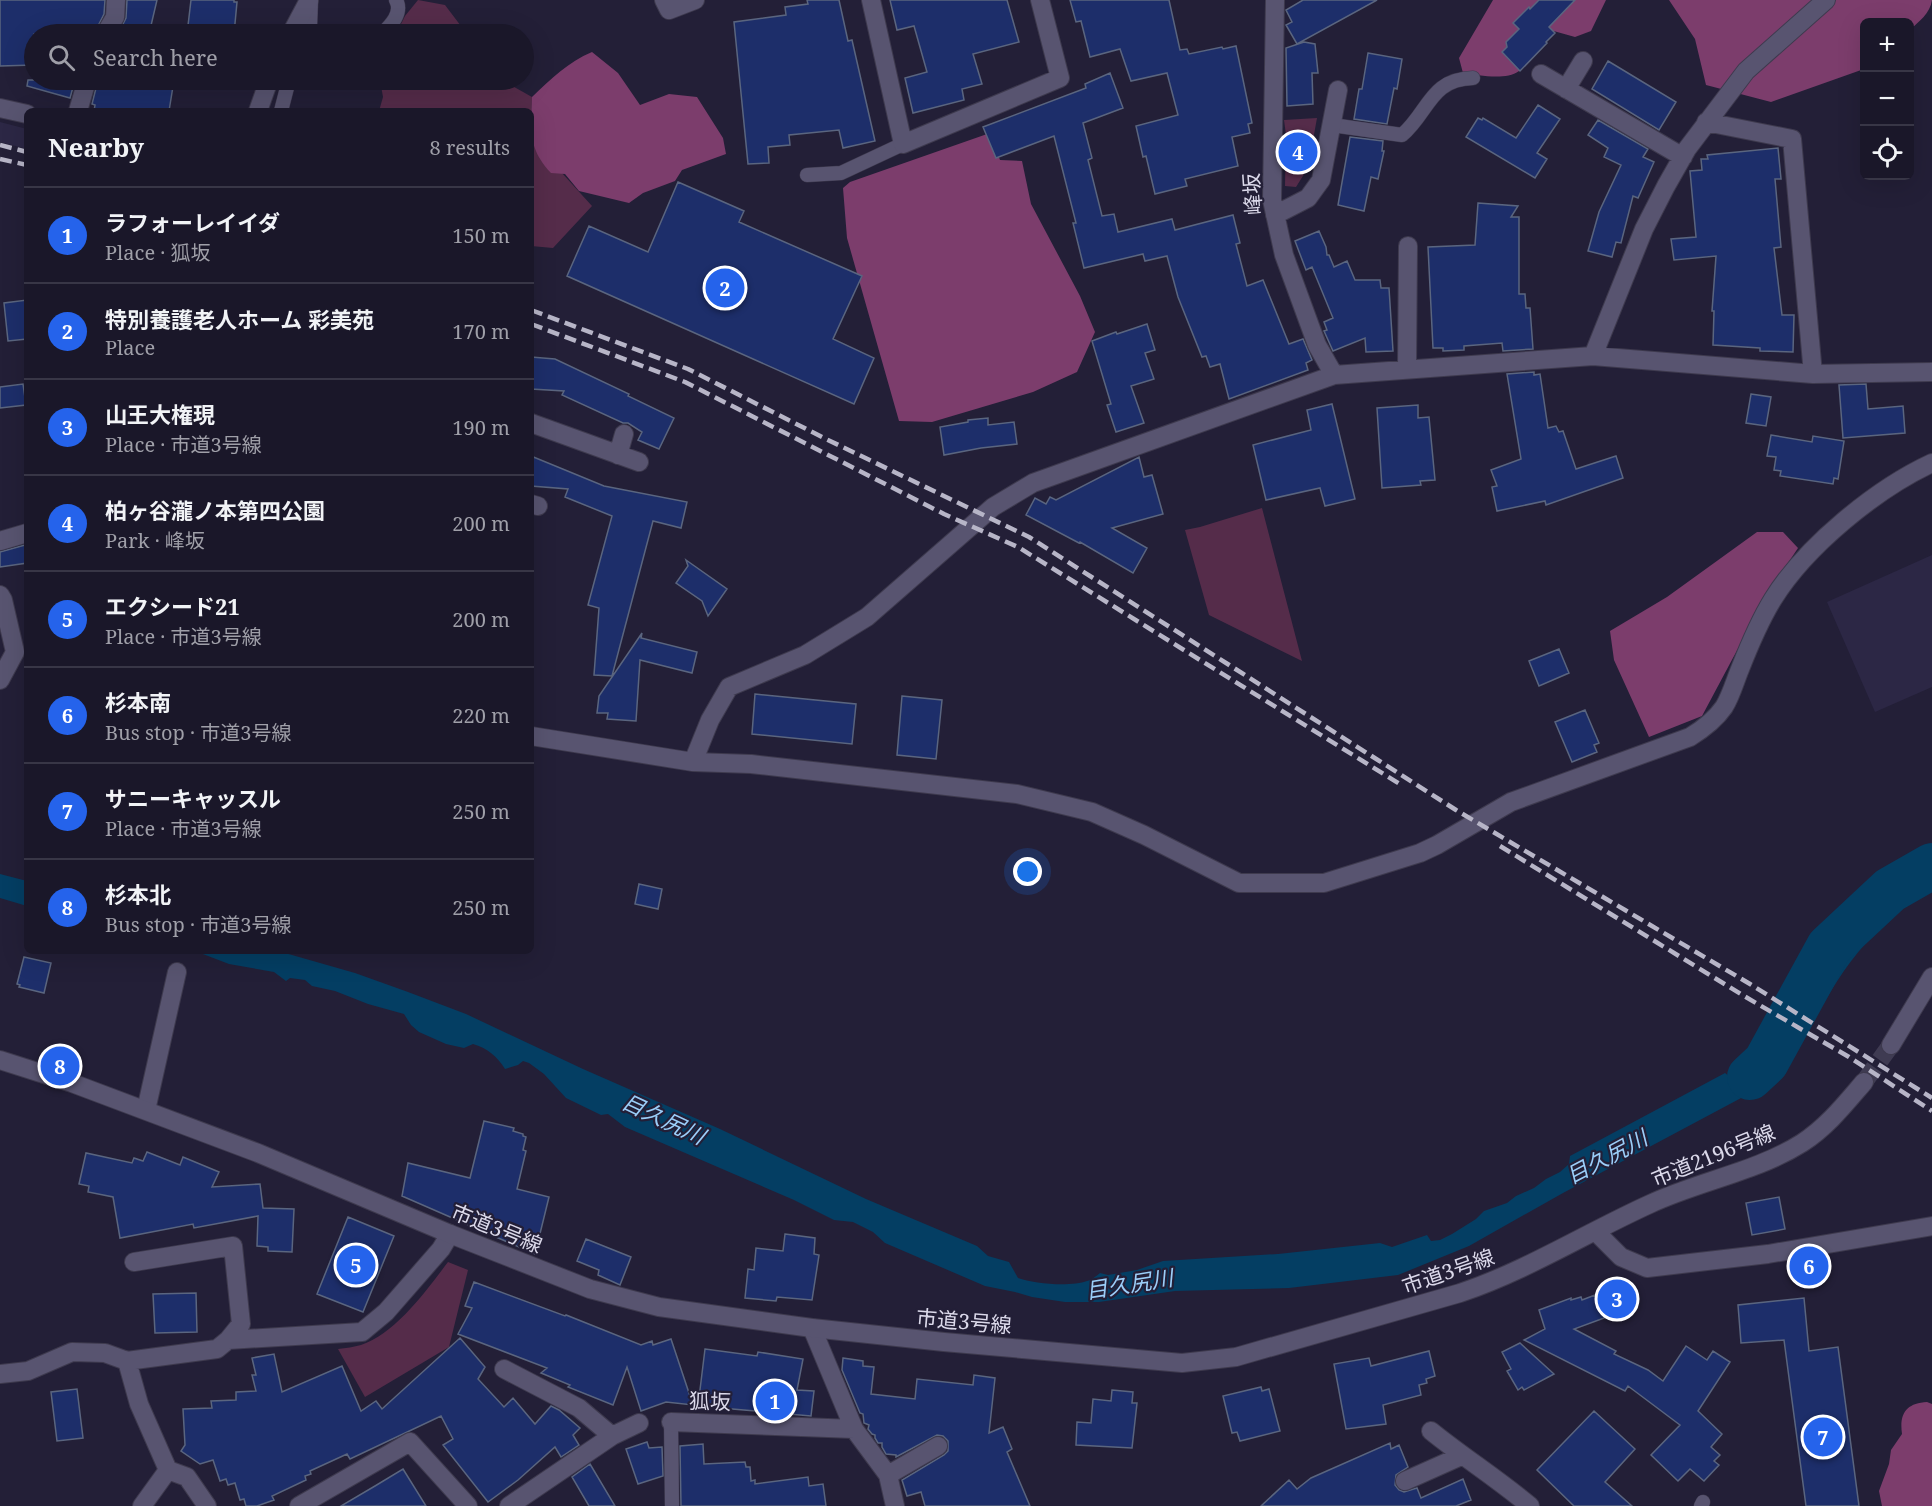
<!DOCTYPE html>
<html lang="en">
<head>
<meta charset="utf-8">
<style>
  body { margin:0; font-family:"Noto Serif","Noto Sans JP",serif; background:#232031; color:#f1f3f6 }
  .controls { position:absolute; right:18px; top:18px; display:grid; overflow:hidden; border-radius:9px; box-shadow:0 6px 24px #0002 }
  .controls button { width:54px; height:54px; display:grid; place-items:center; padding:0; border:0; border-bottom:2px solid #383646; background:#1a1729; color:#f1f3f6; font:30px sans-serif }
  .you { position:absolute; left:1028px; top:872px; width:21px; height:21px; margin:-15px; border:4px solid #fff; border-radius:50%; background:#1a73e8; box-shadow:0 0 0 9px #1a73e833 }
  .badge { display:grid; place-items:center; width:39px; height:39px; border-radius:50%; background:#2563eb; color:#fff; font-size:20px; font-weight:700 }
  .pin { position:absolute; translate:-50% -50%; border:3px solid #fff; box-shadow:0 2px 6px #0006 }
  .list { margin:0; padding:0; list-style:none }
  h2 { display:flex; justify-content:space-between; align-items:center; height:78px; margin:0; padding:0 24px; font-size:26px }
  h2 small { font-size:20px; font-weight:400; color:#9f9fa8 }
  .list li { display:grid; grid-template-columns:39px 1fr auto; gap:18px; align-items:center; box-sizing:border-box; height:96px; padding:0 24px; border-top:2px solid #383646 }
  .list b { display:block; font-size:22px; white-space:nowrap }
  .list p { margin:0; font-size:20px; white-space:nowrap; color:#9f9fa8 }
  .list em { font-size:20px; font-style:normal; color:#9f9fa8 }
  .icon { flex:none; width:33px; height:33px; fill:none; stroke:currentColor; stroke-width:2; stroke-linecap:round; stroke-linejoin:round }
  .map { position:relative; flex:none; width:1932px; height:1506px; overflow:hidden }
  .search { position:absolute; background:#1a1729; box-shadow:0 6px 24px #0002; left:24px; top:24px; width:510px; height:66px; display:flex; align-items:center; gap:15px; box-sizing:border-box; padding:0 21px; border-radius:33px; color:#9f9fa8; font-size:22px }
  .panel { position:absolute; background:#1a1729; box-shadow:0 6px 24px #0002; left:24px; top:108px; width:510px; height:846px; border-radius:9px }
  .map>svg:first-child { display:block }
  .built { fill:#2c2745 }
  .green { fill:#552c4a }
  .forest { fill:#7c3d6c }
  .water { fill:#043e63 }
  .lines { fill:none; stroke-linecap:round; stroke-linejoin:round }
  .river { stroke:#043e63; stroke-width:46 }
  .building { fill:#1d2e6a; stroke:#5a657f; stroke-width:1.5 }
  .secondary-tunnel { stroke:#3f3b52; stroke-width:18; stroke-dasharray:18 9; stroke-linecap:butt }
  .lane-casing { stroke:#3e3a4e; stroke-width:15 }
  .street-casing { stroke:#3e3a4e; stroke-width:20 }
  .secondary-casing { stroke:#3e3a4e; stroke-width:20 }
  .lane { stroke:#585470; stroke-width:14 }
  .street { stroke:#585470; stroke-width:18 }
  .secondary { stroke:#585470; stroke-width:18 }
  .rail { stroke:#b7b5c7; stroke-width:4.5; stroke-dasharray:12 6; stroke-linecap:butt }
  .labels { text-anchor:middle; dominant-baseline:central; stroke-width:4.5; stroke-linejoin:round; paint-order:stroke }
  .street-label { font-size:21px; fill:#dbd9ea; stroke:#231f37 }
  .water-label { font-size:22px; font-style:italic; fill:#9bcef9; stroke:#231f37 }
</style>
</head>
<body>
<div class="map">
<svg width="1932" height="1506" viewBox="0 0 1932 1506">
  <rect width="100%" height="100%" fill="#231f37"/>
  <path class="built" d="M0,122L27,129V149L0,142Z
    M1932,555V687L1875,712L1827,602Z"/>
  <path class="green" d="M418,0L445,5L467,34H396L405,16Z
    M380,80H502L532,97L531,139L592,206L553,248L531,246V111H379L383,97Z
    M1317,118L1308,168L1296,187L1285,186L1286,135L1284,120Z
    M1262,508L1302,661L1209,615L1185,530L1200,527Z
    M448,1262L468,1270L449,1347L365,1397L338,1349C346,1348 354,1347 361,1345C395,1334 427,1290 448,1262Z"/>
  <path class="forest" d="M1493,0H1606L1591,31L1575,37L1550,30C1542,43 1532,63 1519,71C1505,81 1479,75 1463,73L1459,58Z
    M1669,0H1932C1930,14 1919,21 1910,30V22H1864V69L1771,102L1706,85L1695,39Z
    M592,52L618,73L640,105L669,94L697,97L723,138L726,154L682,170L675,181L643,193L629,203L579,191L565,174L551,173C527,147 531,129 532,97C551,79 568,62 592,52Z
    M990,133L1000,160L1022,161L1031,204L1080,296L1095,332L1077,372L1033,392L932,422L899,421L847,238L843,188L850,182Z
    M1757,532H1783L1798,548L1766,596L1702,716L1649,737L1614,660L1610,631L1667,597Z
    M1927,1402L1932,1404V1506H1882L1879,1491L1889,1464L1891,1450L1902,1434C1899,1413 1907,1403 1927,1402Z"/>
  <path class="water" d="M1932,855V879C1916,897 1901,908 1884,924C1860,947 1840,974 1824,1003L1791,985L1816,949L1849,912L1890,876Z
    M0,874L27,881V906L0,898Z
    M195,951H278L355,973L408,992L466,1014L583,1069L720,1129L866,1199L977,1246L988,1256L1009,1262L1018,1278C1034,1284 1071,1287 1087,1281C1092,1280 1096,1276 1100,1273L1108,1275L1137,1270L1163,1261L1278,1254L1380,1243L1392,1247L1427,1235L1431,1241L1440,1240L1452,1234L1476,1219L1484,1211L1507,1203L1516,1196L1534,1188L1546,1179L1560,1172L1569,1164L1570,1156L1725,1073L1730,1077C1745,1073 1760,1061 1764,1046C1767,1036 1767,1029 1774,1020L1800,1036L1776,1072L1758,1089L1563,1193L1469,1246L1398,1275L1289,1288L1175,1291L1099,1302H1065L1032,1297L1015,1292L985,1286L885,1243L873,1232L853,1222L834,1220L794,1200L625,1127L608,1114L601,1115L566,1098L544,1074L529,1063L523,1061L518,1065L505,1069C497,1056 487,1048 473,1044L464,1048L446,1044L419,1032L411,1025L404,1014L368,1004L335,991L312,986L305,980L290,978L286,981L274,972L229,964Z"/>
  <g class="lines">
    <path class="river" d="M1750,1077L1766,1062L1829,947L1890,890L1932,866"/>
  </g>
  <path class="building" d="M0,0H105L104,14L94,34H34V65L0,66Z
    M127,0H157L149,34H118L126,18Z
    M191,0H234V2H237L234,34H187Z
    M807,0H839L848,41L852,40L875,141L843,148L839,130L789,135L790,145L768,147L769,163L748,164L734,22L786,15L785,7L808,4Z
    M890,0H1007L1019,42L973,54L982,84L962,89L964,100L913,113L905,78L927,72L914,26L897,30Z
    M1070,0H1169L1180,50L1187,49L1189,54L1222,47L1223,49L1236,46L1252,123L1248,124L1250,133L1232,137L1238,166L1185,179L1187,186L1155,194L1146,156L1143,157L1136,126L1178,115L1167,73L1131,81L1120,49L1090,57L1081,21L1076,22Z
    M1303,0H1377L1297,44L1286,25L1292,22L1286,10Z
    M1539,0H1575L1549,27L1555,33L1546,42L1547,43L1520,71L1502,52L1507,47L1506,42L1519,29L1513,23L1529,7L1530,9Z
    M1304,42L1315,44L1318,73H1312L1313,104L1287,106L1286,48Z
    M1368,53L1402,59L1397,89L1394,88L1387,124L1354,119L1359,89H1362Z
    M1608,61L1676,102L1659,130L1592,89Z
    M1110,73L1123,108L1083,123L1092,158L1088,160L1102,216L1114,214L1118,232L1172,219L1175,230L1233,215L1240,243L1236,244L1247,286L1263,280L1289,344L1303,339L1312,360L1306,363L1308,370L1229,399L1220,364L1210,367L1206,356L1202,357L1178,297L1167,256L1145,261L1143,254L1084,268L1073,223H1076L1054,136L996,158L983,127L1086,88L1085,84Z
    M28,80H75L70,98L27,86Z
    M98,80H174L169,111H94L95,105L92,104Z
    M1538,105L1560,119L1537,153L1547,159L1535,178L1466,137L1478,118L1482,120L1483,118L1516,138Z
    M1598,120L1648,149L1643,157L1654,162L1638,198L1633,196L1621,243L1616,242L1612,257L1588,251L1599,212L1621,165L1604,157L1608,148L1588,135Z
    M1350,137L1383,141L1382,151H1384L1378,179L1371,177L1364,211L1338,205Z
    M1778,148L1781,179H1775L1781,247L1774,248L1782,315H1794L1793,352L1760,351V348L1713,345L1714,311H1712L1716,256L1674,260L1671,239L1696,237L1690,171L1702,170L1701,159H1708L1707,155Z
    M678,182L744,211L739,222L862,276L833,339L874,358L854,404L567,276L589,226L648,252Z
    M1478,203L1518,206L1511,217H1519V294H1525L1526,308H1530L1533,349L1503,351L1502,343L1464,346V350L1443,351V348H1433L1428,247L1475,245Z
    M1319,231L1326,247L1327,255H1329L1334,267L1347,261L1355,280H1380L1381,288H1389L1393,351L1366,352L1365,338L1333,351L1324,331L1327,330L1324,322L1333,318L1312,267L1306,270L1295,241Z
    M27,300V339L8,341L4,303Z
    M1147,324L1155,350L1145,353L1154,379L1131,386L1144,423L1116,432L1107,405L1111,404L1092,341L1116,332L1117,334Z
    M531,357L555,359L629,394L628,396L674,418L659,449L638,440L642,432L628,423H623L562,395L564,391L531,389Z
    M1534,372V375L1540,374L1548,428L1556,426L1559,432L1563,431L1576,469L1616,456L1623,478L1546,505L1545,501L1497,511L1492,487L1497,486L1491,470L1521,459L1507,374Z
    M23,384L26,405L0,408V387Z
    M1866,384L1868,409L1903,406L1905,433L1843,438L1839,385Z
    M1751,394L1771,397L1766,426L1746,423Z
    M1332,404L1355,499L1325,506L1320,488L1266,500L1253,445L1311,430L1307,410Z
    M1418,405V418L1429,417L1435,480L1420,481L1421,485L1382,488L1377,408Z
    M988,418V425L1014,422L1017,444L981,448L944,455L940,427L968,422V420Z
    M1771,435L1812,442L1813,436L1844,441L1838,479L1834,478L1833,484L1780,476L1781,471L1774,470L1776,457L1767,456Z
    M531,456L604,486L687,502L681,528L653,521L612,676L594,675L599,608L588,605L612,516L565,497L568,489L531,486Z
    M1139,457L1144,477L1152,475L1163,514L1112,528L1147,548L1133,573L1080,542L1079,543L1026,515L1035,498L1046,504L1050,497L1056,500Z
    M25,545L27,563L0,567V552Z
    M686,560L727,589L708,616L702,601L676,583L688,566Z
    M642,633L641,638L697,652L692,673L640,660L636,721L607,719L608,713H597L599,696Z
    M1559,649L1569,673L1539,686L1529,661Z
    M755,694L856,704L852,744L752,734Z
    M902,696L942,700L936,759L897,755Z
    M1585,710L1599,743L1594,745L1597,752L1572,762L1555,722Z
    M639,884L662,889L658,909L635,904Z
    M24,957L51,963L44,993L19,987L20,985L17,984Z
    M484,1121L514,1128L513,1131L523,1134V1136L526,1137L523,1150L526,1151L517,1189L549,1197L535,1254L402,1196L408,1163L470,1178Z
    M147,1152L180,1165L183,1157L219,1172L212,1187L260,1184L263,1208L294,1209L292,1252L268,1251V1247L257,1246L258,1216L194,1228L193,1224L120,1238L113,1197L88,1192L89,1186L79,1184L86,1153L132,1163L134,1158L143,1161Z
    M1779,1197L1785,1229L1752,1235L1746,1203Z
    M348,1217L394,1236L363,1312L317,1294Z
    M785,1234L815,1238L814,1254L819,1255L812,1300L777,1297L776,1301L745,1298L748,1269L754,1270L756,1248L783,1251Z
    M586,1239L631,1257L620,1285L598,1275L599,1270L577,1261Z
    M474,1282L565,1316L566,1315L641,1345L652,1341L653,1345L671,1339L693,1405L666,1402L641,1411L627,1367L613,1405L568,1387L570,1385L541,1373L547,1368L458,1334L472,1308L465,1306Z
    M196,1293L197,1332L155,1333L153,1294Z
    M1595,1295L1604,1318L1574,1329L1616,1351L1614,1354L1648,1370L1663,1381L1686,1346L1707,1360L1713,1351L1730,1362L1698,1411L1722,1434L1711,1447L1720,1455L1714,1461L1719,1465L1704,1481L1690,1469L1678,1481L1651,1455L1680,1425L1628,1386L1625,1391L1524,1340L1545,1329L1539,1310L1571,1298V1300L1581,1297L1582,1300Z
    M1804,1298L1809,1351L1838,1347L1859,1506H1806L1784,1340L1741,1343L1738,1305Z
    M460,1338L485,1367L478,1379L504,1407L513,1398L535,1424L551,1406L559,1410L580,1428L573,1435L579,1445L561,1457L555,1447L518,1480L488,1502L443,1445L453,1439L441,1416L350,1459L347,1454L310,1471L311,1474L305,1476L306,1480L272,1496L274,1500L257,1506H246L244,1499L240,1500L235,1483L228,1485L226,1479L220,1481L213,1460L200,1464L181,1451L185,1445L183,1409L212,1408L211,1401L236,1400V1392L256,1391L252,1375H256L252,1358L274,1354L282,1392L342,1366L361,1411L376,1401L382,1409Z
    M1520,1343L1554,1374L1524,1390L1522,1387L1518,1390L1507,1371L1511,1369L1502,1352Z
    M705,1349L757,1356L758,1352L803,1359L797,1390L814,1391L811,1416L698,1406Z
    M1429,1351L1435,1376L1426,1379L1427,1383L1419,1385L1421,1395L1383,1405L1386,1424L1346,1429L1334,1364L1369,1358L1371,1366Z
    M843,1358L863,1361V1366L874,1367L871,1394L915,1399L917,1379L973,1385L974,1375L995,1378L989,1433L1003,1427L1012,1449L1007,1452L1030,1506H925L921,1492L907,1496L902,1480L944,1455L948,1451V1441L943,1436L937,1435L896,1457V1455L886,1454L882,1447V1443H878L875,1438V1435L872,1434L868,1429L869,1425L864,1423L863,1414L860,1413L842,1370Z
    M1261,1387L1262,1391L1269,1389L1280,1431L1240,1441L1237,1432L1232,1433L1223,1396Z
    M77,1389L83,1438L57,1441L51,1392Z
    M1112,1390L1133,1392L1132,1403H1137L1132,1448L1076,1445L1077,1422L1091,1423L1093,1399L1111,1401Z
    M1594,1411L1635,1449L1605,1482L1632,1506H1574L1537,1470Z
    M647,1442L649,1448L662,1447L663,1476L638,1484L626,1449Z
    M1390,1443L1391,1449L1399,1445L1408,1467L1396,1475L1395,1485L1399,1490L1404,1492L1417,1488L1421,1498L1463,1479L1471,1500L1456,1506H1261L1289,1480L1297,1489L1311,1478Z
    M703,1444L704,1464L745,1462L746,1467H750L751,1481L755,1480V1484L808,1477L809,1486L823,1484L826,1506H681L680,1446Z
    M590,1464L615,1506H589L572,1477Z
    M403,1469L426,1506H341L375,1486Z"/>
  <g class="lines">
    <path class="secondary-tunnel" d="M1864,1082L1891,1045"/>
    <g class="lane-casing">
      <path id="lane" d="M307,34L310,27L311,0
        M382,34C391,25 403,13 396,0
        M281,111L289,80
        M1332,125L1402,135C1429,112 1430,79 1473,78
        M807,175L841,173L903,144
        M671,1422L672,1506
        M1701,1506L1703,1502"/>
    </g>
    <g class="street-casing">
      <path id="street" d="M664,0L669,10L695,0
        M871,0L903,144L1060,78L1040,0
        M1275,0L1272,200L1284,255L1317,345L1334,375
        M105,34L115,17L116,0
        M291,34L309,0
        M1541,74L1683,157
        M1566,89L1583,61
        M0,108L27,114
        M78,111L87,80
        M258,111L269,80
        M1706,122L1792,139L1813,374
        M1275,215L1308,198L1321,180L1338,90
        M1593,356L1644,229L1666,186L1687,149L1746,71L1826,0
        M1407,369L1408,246
        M531,423L639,462
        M618,455L624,434
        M531,504L538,506
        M0,541L27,533
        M0,595L3,600L15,652
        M0,680L15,652
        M531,736L693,762L751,764L1017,794L1092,812L1144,835L1239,883H1324L1420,853L1437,845L1511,802L1690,737C1703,729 1715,720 1724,707C1731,696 1735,681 1740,669C1749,646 1760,620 1773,599C1806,546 1876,489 1932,463
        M693,762L710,720L729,687L805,655L867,617L993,507L1033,483L1334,375L1593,356L1813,374L1932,372
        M146,1110L177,972
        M134,1262L233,1246L241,1324L228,1340
        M812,1328L854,1429L888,1475L895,1506
        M127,1361L139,1404L168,1470L187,1477L207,1506
        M504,1369L579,1408L612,1436
        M0,1374L28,1371L72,1352L105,1353L127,1361L217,1349L228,1340L362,1332L386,1312L441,1249L450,1234
        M671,1422L854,1429
        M1431,1431C1463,1457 1498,1479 1530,1506
        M888,1475L938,1446
        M1405,1481L1461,1456
        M142,1506L168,1470
        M299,1506L410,1442L468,1506
        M509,1506L612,1436L639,1423"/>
    </g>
    <g class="secondary-casing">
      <path id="secondary" d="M1891,1045L1932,977
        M0,1060L72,1083L258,1153L450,1234L590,1289L659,1307L812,1328L944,1342L1182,1363L1236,1357L1460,1293C1526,1271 1586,1233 1650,1204C1699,1181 1756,1172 1802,1143C1827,1127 1845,1104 1864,1082
        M1595,1231L1621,1257L1647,1268L1768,1254L1932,1226"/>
    </g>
    <use href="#lane" class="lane"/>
    <use href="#street" class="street"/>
    <use href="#secondary" class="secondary"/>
    <path class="rail" d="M0,145L27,152
      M0,159L27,165
      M531,310L688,369L826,439L1029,537L1456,810L1750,984L1932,1098
      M531,324L685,382L944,514L1018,547L1403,786
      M1500,846L1744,996L1849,1057L1932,1111"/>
  </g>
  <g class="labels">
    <g class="street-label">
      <text transform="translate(1252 194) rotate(-94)">峰坂</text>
      <text transform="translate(1713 1155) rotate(-22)">市道2196号線</text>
      <text transform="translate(497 1228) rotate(22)">市道3号線</text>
      <text transform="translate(1448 1271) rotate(-19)">市道3号線</text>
      <text transform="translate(964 1321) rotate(5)">市道3号線</text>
      <text transform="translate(710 1401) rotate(2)">狐坂</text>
    </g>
    <g class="water-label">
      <text transform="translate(664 1118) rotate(25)">目久尻川</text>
      <text transform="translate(1606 1156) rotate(-28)">目久尻川</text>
      <text transform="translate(1129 1283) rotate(-9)">目久尻川</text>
    </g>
  </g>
</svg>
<div class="controls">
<button>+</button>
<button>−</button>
<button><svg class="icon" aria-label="locate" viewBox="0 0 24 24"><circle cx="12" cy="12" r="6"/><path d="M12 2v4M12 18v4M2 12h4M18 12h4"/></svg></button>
</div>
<div class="you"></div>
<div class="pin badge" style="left:775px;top:1401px">1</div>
<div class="pin badge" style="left:725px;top:288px">2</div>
<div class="pin badge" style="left:1617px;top:1299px">3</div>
<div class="pin badge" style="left:1298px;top:152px">4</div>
<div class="pin badge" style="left:356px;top:1265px">5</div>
<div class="pin badge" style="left:1809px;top:1266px">6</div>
<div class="pin badge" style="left:1823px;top:1437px">7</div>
<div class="pin badge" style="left:60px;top:1066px">8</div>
<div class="search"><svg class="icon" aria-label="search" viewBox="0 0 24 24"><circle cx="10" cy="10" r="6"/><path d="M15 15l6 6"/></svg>Search here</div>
<section class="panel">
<h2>Nearby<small>8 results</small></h2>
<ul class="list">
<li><span class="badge">1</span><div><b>ラフォーレイイダ</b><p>Place · 狐坂</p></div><em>150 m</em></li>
<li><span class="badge">2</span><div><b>特別養護老人ホーム 彩美苑</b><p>Place</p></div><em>170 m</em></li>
<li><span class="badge">3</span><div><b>山王大権現</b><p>Place · 市道3号線</p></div><em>190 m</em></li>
<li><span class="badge">4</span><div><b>柏ヶ谷瀧ノ本第四公園</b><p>Park · 峰坂</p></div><em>200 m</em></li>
<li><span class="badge">5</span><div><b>エクシード21</b><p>Place · 市道3号線</p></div><em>200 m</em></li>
<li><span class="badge">6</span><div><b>杉本南</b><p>Bus stop · 市道3号線</p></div><em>220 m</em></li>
<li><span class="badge">7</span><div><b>サニーキャッスル</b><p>Place · 市道3号線</p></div><em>250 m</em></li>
<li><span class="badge">8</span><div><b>杉本北</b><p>Bus stop · 市道3号線</p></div><em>250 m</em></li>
</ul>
</section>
</div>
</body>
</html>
